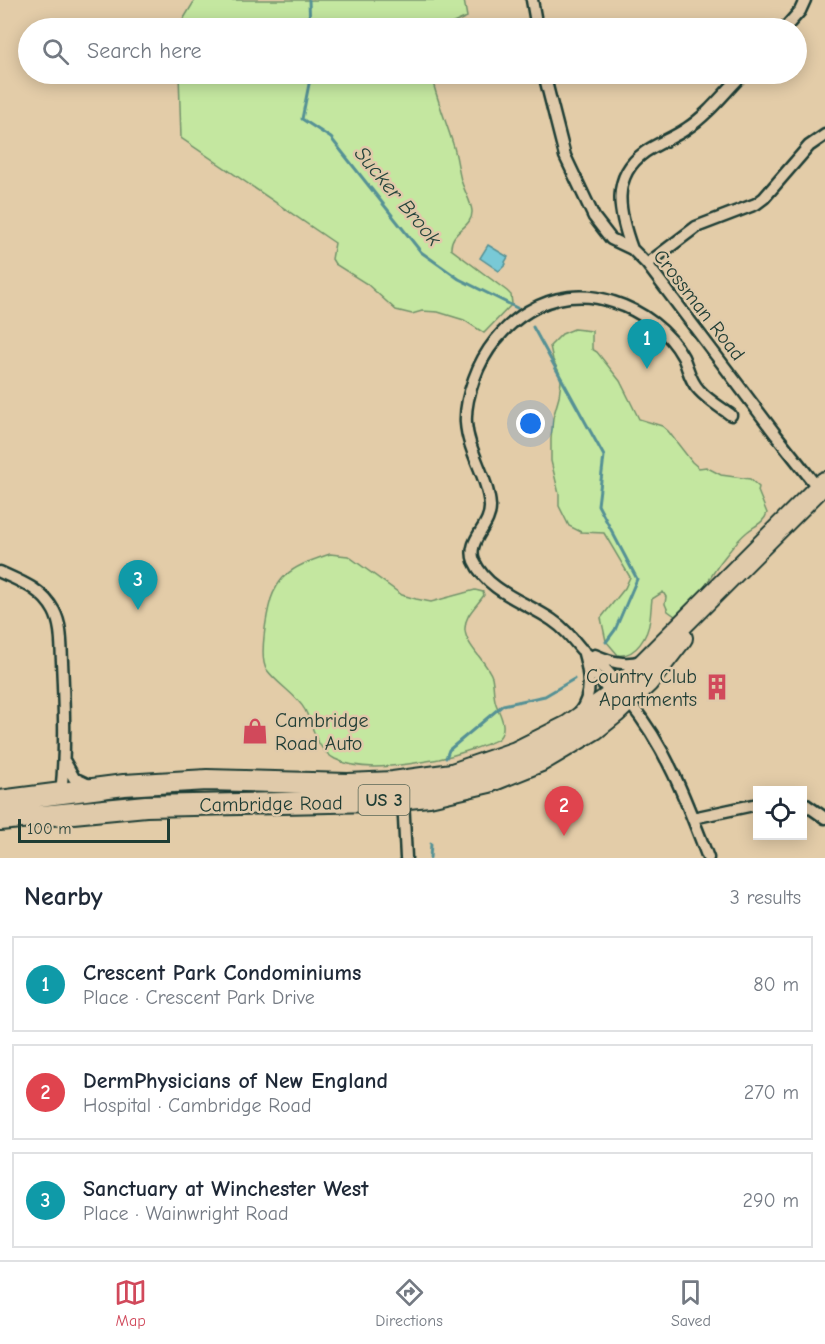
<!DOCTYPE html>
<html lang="en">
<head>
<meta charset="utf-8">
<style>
  body { margin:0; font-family:"Comic Neue",sans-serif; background:#f2f2f3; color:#1f2937 }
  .controls { position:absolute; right:18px; bottom:18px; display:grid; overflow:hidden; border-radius:0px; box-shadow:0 3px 15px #0003 }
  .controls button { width:54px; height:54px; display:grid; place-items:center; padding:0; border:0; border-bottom:2px solid #e0e1e3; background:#fff; color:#1f2937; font:30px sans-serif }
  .scale { position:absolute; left:18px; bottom:15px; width:152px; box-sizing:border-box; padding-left:6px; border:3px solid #1f3d34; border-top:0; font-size:16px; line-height:21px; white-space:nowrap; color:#1f3d34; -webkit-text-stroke:4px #e0caaa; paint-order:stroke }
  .you { position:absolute; left:531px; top:424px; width:21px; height:21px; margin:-15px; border:4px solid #fff; border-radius:50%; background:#1a73e8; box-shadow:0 0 0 9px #1a73e833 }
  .badge { display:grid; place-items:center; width:39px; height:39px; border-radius:50%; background:#d1495b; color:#fff; font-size:20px; font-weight:700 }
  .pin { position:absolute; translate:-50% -50px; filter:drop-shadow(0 2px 3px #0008) }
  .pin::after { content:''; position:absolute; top:32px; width:21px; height:18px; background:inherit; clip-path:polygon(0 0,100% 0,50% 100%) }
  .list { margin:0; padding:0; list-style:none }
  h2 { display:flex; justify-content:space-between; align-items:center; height:78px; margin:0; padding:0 24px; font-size:26px }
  h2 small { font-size:20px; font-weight:400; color:#747a83 }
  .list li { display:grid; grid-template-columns:39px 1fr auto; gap:18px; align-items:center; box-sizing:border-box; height:96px; margin:0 12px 12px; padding:0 12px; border:2px solid #e0e1e3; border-radius:0px }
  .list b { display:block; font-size:22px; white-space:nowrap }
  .list p { margin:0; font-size:20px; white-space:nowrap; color:#747a83 }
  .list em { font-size:20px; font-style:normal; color:#747a83 }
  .icon { flex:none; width:33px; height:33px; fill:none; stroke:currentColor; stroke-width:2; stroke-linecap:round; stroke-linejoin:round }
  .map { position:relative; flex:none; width:825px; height:858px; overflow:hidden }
  .search { position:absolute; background:#fff; box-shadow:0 3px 15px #0003; left:18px; right:18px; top:18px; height:66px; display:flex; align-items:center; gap:15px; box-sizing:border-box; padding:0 21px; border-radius:33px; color:#747a83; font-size:22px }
  .sheet { height:402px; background:#fff }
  nav { display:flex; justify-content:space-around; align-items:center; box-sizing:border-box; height:84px; border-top:2px solid #e0e1e3; background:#fff; font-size:16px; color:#747a83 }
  nav a { display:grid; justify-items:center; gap:3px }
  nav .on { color:#d1495b }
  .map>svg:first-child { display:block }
  .green { fill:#c4e7a0; stroke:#72926a; stroke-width:1.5 }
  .water { fill:#79c9d6; stroke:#559195; stroke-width:1.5 }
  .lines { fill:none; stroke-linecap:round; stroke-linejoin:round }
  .stream { stroke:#559195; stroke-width:3 }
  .street-casing { stroke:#1f3d34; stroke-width:15 }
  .highway-casing { stroke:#1f3d34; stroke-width:24 }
  .street { stroke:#e0caaa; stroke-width:10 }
  .highway { stroke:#e0caaa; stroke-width:20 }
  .labels { text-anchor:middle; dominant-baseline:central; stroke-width:5; stroke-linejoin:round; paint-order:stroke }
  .shield { fill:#e0caaa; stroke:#596757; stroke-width:1.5 }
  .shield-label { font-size:18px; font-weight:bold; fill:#1f3d34 }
  .street-label { font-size:20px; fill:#1f3d34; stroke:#e0caaa }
  .poi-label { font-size:20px; fill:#1f3d34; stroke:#e0caaa; text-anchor:end }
  .water-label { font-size:21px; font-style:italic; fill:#24443c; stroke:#e0caaa }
</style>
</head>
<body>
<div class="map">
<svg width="825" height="858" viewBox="0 0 825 858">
  <rect width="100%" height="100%" fill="#e3cca8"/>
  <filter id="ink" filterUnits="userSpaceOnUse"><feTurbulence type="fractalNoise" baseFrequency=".0167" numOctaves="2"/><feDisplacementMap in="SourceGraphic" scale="12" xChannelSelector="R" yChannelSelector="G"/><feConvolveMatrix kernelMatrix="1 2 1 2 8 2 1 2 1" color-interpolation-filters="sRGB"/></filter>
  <g filter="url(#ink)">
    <path class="green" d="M195,0H464L467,17L442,28H178Z
      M179,74H431C436,98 446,121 453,144C457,156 458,169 461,180C464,191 471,201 472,211C473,228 450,230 451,249L507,291L511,295L512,304L484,333L464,320L438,312L422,311L412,314L396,310L367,284L335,264L332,259L335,243L181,138Z
      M574,329L592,331V349L597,352L620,381L639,419L662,426L668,431L692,462L699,468L706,467L721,475L750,479L759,487L758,491L767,513C764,523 754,526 747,532C737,540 728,553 720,563C709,578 693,612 675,616L668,611L665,604L666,597L663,592L652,599C651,606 651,612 650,619C648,636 636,657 618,655L606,641L601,618L625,588L630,577L604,533L581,532L569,526L559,506V494L551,461V439L553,418L559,397L561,381L559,372L553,360L550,346L562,334Z
      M330,554L348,556L402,595L416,599L431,602L475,590L483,592L484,595C477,606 464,615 465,630C466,646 487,662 492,677C494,686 493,696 496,704C500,715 508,727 499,738C493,744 448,757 439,759C409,764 364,774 335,759C314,747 315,729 305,710C296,694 278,685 267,670C258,659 267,613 271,599C273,592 280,580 285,576C296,565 316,559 330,554Z"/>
    <path class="water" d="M488,245L508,257L505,262L506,264L499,271L480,258Z"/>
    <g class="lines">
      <path class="stream" d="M309,0L310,28
        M311,74L302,119L331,138L421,252L459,279L517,308
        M533,327L604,456L598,505L637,579L615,630L606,642
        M446,758L449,750L503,705L545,696L574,679
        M430,858L431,844"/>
      <g class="street-casing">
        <path id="street" d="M532,0L537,28
          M785,28L800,11L805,0
          M544,74L565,156L594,217L611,239L632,249L647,264L776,435L818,488
          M632,249C619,213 610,177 645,152C658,143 673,138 686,129C708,115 725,92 743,74
          M647,264L696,227L756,204L764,198L809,146L825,135
          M0,572C22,582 42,589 54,611C62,626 61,645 62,661C64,705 66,750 61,794
          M595,655C611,662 625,666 641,661
          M589,666L612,695
          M620,687C614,680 609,672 602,666C596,660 587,655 581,649C572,638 564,628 552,620C526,602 488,592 474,561C466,540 491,527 490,506C488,477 468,452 466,423C465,408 469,393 474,379C494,322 553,281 613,302C642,311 669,331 683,357C688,368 690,381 699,390C708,400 720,407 731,415
          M629,702C667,748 687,803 708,858
          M579,713C594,694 589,671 583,650
          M65,762L74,778L89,785
          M403,798L406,858
          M802,802L825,818
          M693,818L758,804"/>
      </g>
      <g class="highway-casing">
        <path id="highway" d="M0,801L124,785L207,780L348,784L393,782L452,774L516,752L568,726L612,695L825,482
          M0,820L146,806L377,801L429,796L489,782L541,761L595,729L615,713L648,682L682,638"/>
      </g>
      <use href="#street" class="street"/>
      <use href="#highway" class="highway"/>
    </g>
  </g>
  <defs>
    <g id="building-bare" transform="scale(2.07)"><path d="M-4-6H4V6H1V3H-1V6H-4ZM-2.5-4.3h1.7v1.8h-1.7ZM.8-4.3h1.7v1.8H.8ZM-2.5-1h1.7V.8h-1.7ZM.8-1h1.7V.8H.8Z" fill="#d1495b" stroke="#e0caaa" stroke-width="2.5" paint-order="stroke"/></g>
    <g id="shop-bare" transform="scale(2.07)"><path d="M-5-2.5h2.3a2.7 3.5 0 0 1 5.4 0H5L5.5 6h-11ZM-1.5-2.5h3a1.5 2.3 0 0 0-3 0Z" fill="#d1495b" stroke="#e0caaa" stroke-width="2.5" paint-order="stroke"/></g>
  </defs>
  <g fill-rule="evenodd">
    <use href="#building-bare" x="717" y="687"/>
    <use href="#shop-bare" x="255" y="731"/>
  </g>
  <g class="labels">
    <rect class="shield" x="358.5" y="785" width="51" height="30" rx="4.5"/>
    <g class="shield-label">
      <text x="384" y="800">US 3</text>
    </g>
    <g class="street-label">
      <text transform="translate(699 305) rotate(52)">Crossman Road</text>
      <text transform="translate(271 804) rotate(-1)">Cambridge Road</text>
    </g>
    <g class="poi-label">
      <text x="697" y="676">Country Club<tspan x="697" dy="23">Apartments</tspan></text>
      <text x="275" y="720" text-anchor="start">Cambridge<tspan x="275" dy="23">Road Auto</tspan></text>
    </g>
    <g class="water-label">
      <text transform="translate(398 196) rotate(50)">Sucker Brook</text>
    </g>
  </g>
</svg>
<div class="controls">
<button><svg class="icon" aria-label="locate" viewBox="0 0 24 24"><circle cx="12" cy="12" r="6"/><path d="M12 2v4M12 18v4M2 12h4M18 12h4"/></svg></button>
</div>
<div class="scale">100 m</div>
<div class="you"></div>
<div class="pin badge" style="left:647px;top:369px;background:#0f9aa8">1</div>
<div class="pin badge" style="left:564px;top:836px;background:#e0444e">2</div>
<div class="pin badge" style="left:138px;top:610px;background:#0f9aa8">3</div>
<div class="search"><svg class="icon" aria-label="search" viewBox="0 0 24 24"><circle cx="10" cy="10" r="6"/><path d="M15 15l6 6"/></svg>Search here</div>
</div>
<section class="sheet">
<h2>Nearby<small>3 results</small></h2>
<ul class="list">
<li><span class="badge" style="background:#0f9aa8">1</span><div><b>Crescent Park Condominiums</b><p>Place · Crescent Park Drive</p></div><em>80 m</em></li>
<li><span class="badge" style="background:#e0444e">2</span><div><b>DermPhysicians of New England</b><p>Hospital · Cambridge Road</p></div><em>270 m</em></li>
<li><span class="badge" style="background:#0f9aa8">3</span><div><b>Sanctuary at Winchester West</b><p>Place · Wainwright Road</p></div><em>290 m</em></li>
</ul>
</section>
<nav>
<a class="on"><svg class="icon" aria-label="map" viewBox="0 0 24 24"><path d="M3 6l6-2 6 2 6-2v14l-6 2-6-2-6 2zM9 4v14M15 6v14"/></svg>Map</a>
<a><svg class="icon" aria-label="directions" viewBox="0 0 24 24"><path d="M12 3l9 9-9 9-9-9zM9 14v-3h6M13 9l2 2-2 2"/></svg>Directions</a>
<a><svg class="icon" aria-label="saved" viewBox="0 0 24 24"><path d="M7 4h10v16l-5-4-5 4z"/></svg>Saved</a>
</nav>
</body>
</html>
